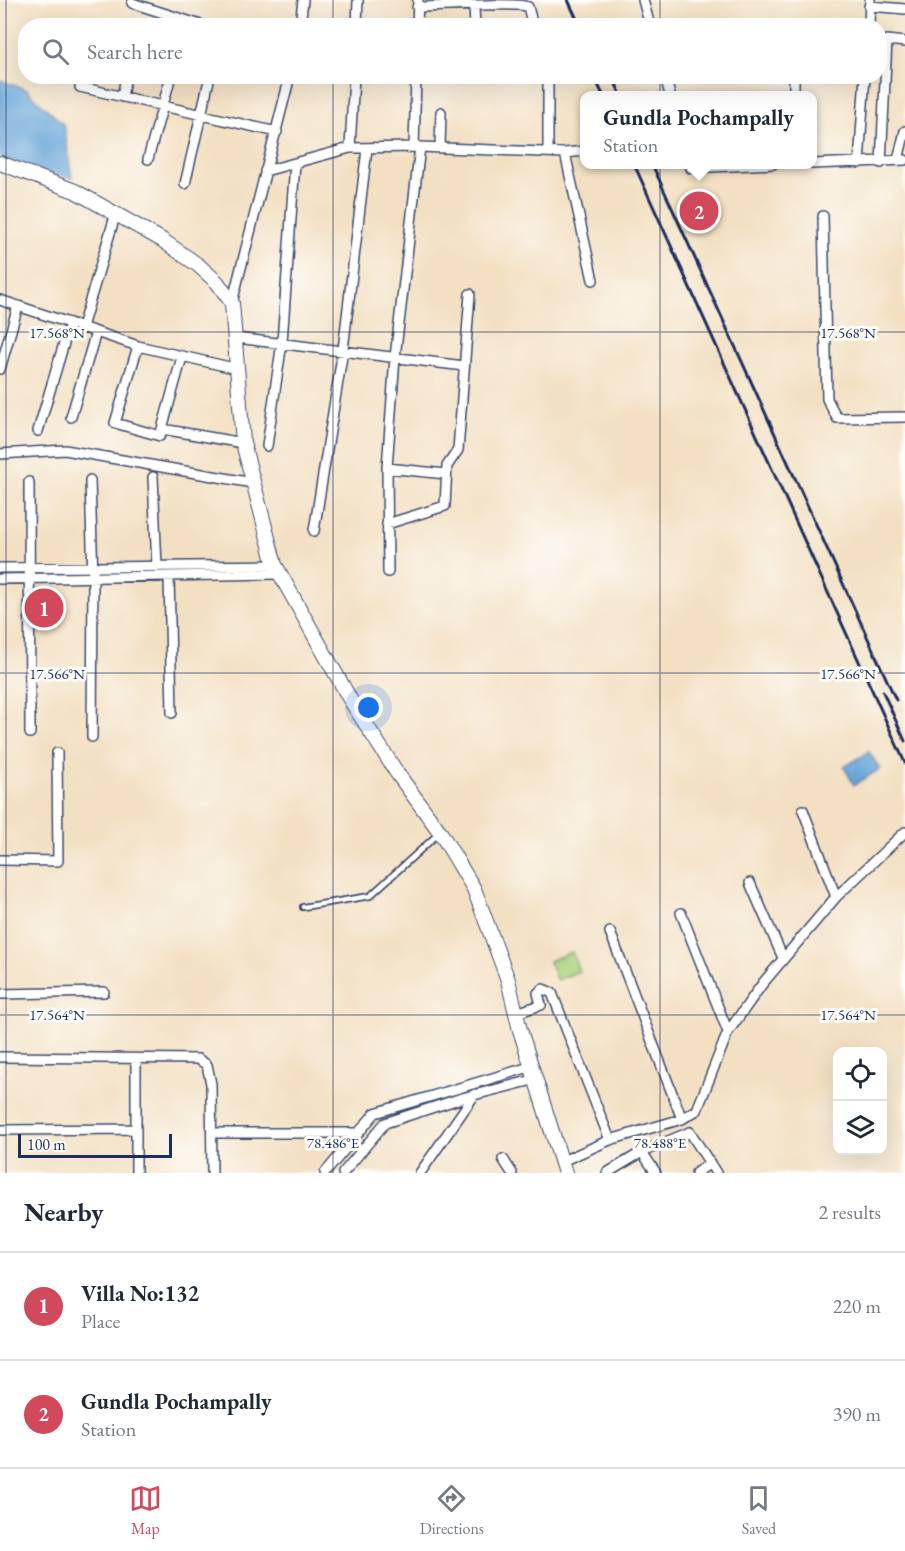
<!DOCTYPE html>
<html lang="en">
<head>
<meta charset="utf-8">
<style>
  body { margin:0; font-family:"EB Garamond",serif; background:#f6f6f7; color:#1f2937 }
  .controls { position:absolute; right:18px; bottom:18px; display:grid; overflow:hidden; border-radius:12px; box-shadow:0 6px 24px #0002 }
  .controls button { width:54px; height:54px; display:grid; place-items:center; padding:0; border:0; border-bottom:2px solid #e0e1e3; background:#fff; color:#1f2937; font:30px sans-serif }
  .scale { position:absolute; left:18px; bottom:15px; width:154px; box-sizing:border-box; padding-left:6px; border:3px solid #1b2f5e; border-top:0; font-size:16px; line-height:21px; white-space:nowrap; color:#1b2f5e; -webkit-text-stroke:4px #fdfcf7; paint-order:stroke }
  .you { position:absolute; left:369px; top:708px; width:21px; height:21px; margin:-15px; border:4px solid #fff; border-radius:50%; background:#1a73e8; box-shadow:0 0 0 9px #1a73e833 }
  .badge { display:grid; place-items:center; width:39px; height:39px; border-radius:50%; background:#d1495b; color:#fff; font-size:20px; font-weight:700 }
  .pin { position:absolute; translate:-50% -50%; border:3px solid #fff; box-shadow:0 2px 6px #0006 }
  .popup { position:absolute; left:580px; top:91px; width:237px; height:78px; box-sizing:border-box; display:grid; place-content:center; border-radius:12px; background:#fff; filter:drop-shadow(0 2px 4px #0005); font-size:20px; white-space:nowrap; color:#747a83 }
  .popup b { font-size:22px; color:#1f2937 }
  .popup::after { content:''; position:absolute; left:50%; top:100%; margin-left:-12px; border:12px solid transparent; border-top-color:#fff }
  .list { margin:0; padding:0; list-style:none }
  h2 { display:flex; justify-content:space-between; align-items:center; height:78px; margin:0; padding:0 24px; font-size:26px }
  h2 small { font-size:20px; font-weight:400; color:#747a83 }
  .list li { display:grid; grid-template-columns:39px 1fr auto; gap:18px; align-items:center; box-sizing:border-box; height:108px; padding:0 24px; border-top:2px solid #e0e1e3 }
  .list b { display:block; font-size:22px; white-space:nowrap }
  .list p { margin:0; font-size:20px; white-space:nowrap; color:#747a83 }
  .list em { font-size:20px; font-style:normal; color:#747a83 }
  .icon { flex:none; width:33px; height:33px; fill:none; stroke:currentColor; stroke-width:2; stroke-linecap:round; stroke-linejoin:round }
  .map { position:relative; flex:none; width:905px; height:1173px; overflow:hidden }
  .search { position:absolute; background:#fff; box-shadow:0 6px 24px #0002; left:18px; right:18px; top:18px; height:66px; display:flex; align-items:center; gap:15px; box-sizing:border-box; padding:0 21px; border-radius:24px; color:#747a83; font-size:22px }
  .sheet { height:294px; background:#fff }
  nav { display:flex; justify-content:space-around; align-items:center; box-sizing:border-box; height:84px; border-top:2px solid #e0e1e3; background:#fff; font-size:16px; color:#747a83 }
  nav a { display:grid; justify-items:center; gap:3px }
  nav .on { color:#d1495b }
  .map>svg:first-child { display:block }
  .green { fill:#add47e; stroke:#64826e; stroke-width:1.5 }
  .water { fill:#67a6d9; stroke:#416a9c; stroke-width:1.5 }
  .lines { fill:none; stroke-linecap:round; stroke-linejoin:round }
  .service-casing { stroke:#3b4a6d; stroke-width:8 }
  .minor-casing { stroke:#3b4a6d; stroke-width:12 }
  .secondary-casing { stroke:#3b4a6d; stroke-width:16 }
  .service { stroke:#fff; stroke-width:4.5 }
  .minor { stroke:#fff; stroke-width:9 }
  .secondary { stroke:#fff; stroke-width:14 }
  .rail { stroke:#1b2f5e; stroke-width:3 }
  .ticks { fill:none; stroke:#1b2f5e; stroke-width:1.5; stroke-opacity:0.45 }
  .ticks-label { font-size:15px; text-anchor:middle; fill:#1b2f5e; stroke:#fdfcf7; stroke-width:6; stroke-linejoin:round; paint-order:stroke }
</style>
</head>
<body>
<div class="map">
<svg width="905" height="1173" viewBox="0 0 905 1173">
  <rect width="100%" height="100%" fill="#fdfcf7"/>
  <filter id="ink" filterUnits="userSpaceOnUse"><feTurbulence type="fractalNoise" baseFrequency=".0167" numOctaves="2"/><feDisplacementMap in="SourceGraphic" scale="12" xChannelSelector="R" yChannelSelector="G"/><feConvolveMatrix kernelMatrix="1 2 1 2 8 2 1 2 1" color-interpolation-filters="sRGB"/></filter>
  <filter id="wash" filterUnits="userSpaceOnUse"><feTurbulence type="fractalNoise" baseFrequency=".008" numOctaves="4" result="noise"/><feDisplacementMap in="SourceGraphic" scale="24" xChannelSelector="R" yChannelSelector="G"/><feGaussianBlur stdDeviation="1.35" result="paint"/><feColorMatrix in="noise" values="0 0 0 0 0 0 0 0 0 0 0 0 0 0 0 0 0 1.4 0 .05"/><feComposite in="paint" operator="in"/></filter>
  <g filter="url(#wash)">
    <rect width="100%" height="100%" fill="#f3e0c3"/>
    <path class="green" d="M572,952L579,971L557,980L549,961Z"/>
    <path class="water" d="M0,80L27,90L64,125L72,178L51,174L0,157Z
      M869,752L880,769L854,785L844,767Z"/>
  </g>
  <g filter="url(#ink)">
    <g class="lines">
      <g class="service-casing">
        <path id="service" d="M303,907L370,896L438,834"/>
      </g>
      <g class="minor-casing">
        <path id="minor" d="M643,0L650,26
          M132,3L204,26
          M869,6L905,9
          M417,7C434,7 521,2 528,7L533,26
          M474,7L475,26
          M300,26L303,0
          M357,26L358,0
          M417,26L418,0
          M869,26L870,0
          M548,76V152
          M665,76L670,95
          M80,87L277,132
          M794,95V76
          M122,97L126,76
          M414,147L416,76
          M420,147L565,153L585,151
          M350,148L354,76
          M440,148L441,112
          M565,153L593,280
          M148,159L171,76
          M898,160L905,131
          M859,163L865,76
          M881,163L887,40L905,42
          M690,164L691,168L773,164
          M813,164L905,160
          M265,171L350,148L420,147L395,357L387,468L388,572
          M185,184L210,76
          M823,216L827,399L837,418L905,417
          M0,300L138,346L238,369
          M232,303L290,76
          M82,327L116,213
          M236,338L464,366
          M138,346L115,423L160,436L182,357
          M0,369L18,306
          M71,417L96,332
          M162,429L243,443
          M38,431L70,323
          M267,446L282,342L295,163
          M0,454L65,450L253,483
          M387,468L446,474
          M153,477L157,567
          M90,480L93,578L92,737
          M29,482L30,733
          M387,524L445,506L447,466L458,450L470,294
          M314,531L343,350L367,149
          M0,568L275,565
          M169,576L172,713
          M0,579L279,574
          M803,810L836,897
          M0,860L58,861L57,753
          M750,883L783,958
          M681,913L728,1032
          M610,932L682,1119
          M0,994L104,992
          M516,1013L541,1005L538,993L543,989L552,993L610,1140
          M0,1057L198,1059L207,1065L211,1084L212,1173
          M136,1059V1173
          M0,1130L136,1129
          M212,1133H356
          M642,1152L656,1173
          M503,1159L512,1173
          M560,1162L610,1140L682,1119L697,1110L728,1032L763,983L836,897L905,832
          M325,1173L375,1113L533,1066
          M343,1173L385,1123L462,1098L537,1079
          M420,1173L475,1094
          M607,1173L642,1152L690,1132L716,1173
          M696,1173L710,1163"/>
      </g>
      <g class="secondary-casing">
        <path id="secondary" d="M0,163L75,191L162,240L198,265L217,282L232,303L243,443L275,565L351,701L397,773L440,832L474,889L508,980L520,1030L565,1173"/>
      </g>
      <use href="#service" class="service"/>
      <use href="#minor" class="minor"/>
      <use href="#secondary" class="secondary"/>
      <path class="rail" d="M568,0L580,26
        M594,76L603,95
        M612,76L621,95
        M634,164L905,763
        M652,164L896,700
        M883,692L905,741"/>
    </g>
  </g>
  <path class="ticks" d="M6,0V1173M333,0V26M660,0V26M333,76V1173M660,76V1173M0,332H905M0,673H905M0,1015H905"/>
  <g class="ticks-label">
    <text x="57" y="338">17.568°N</text>
    <text x="848" y="338">17.568°N</text>
    <text x="57" y="679">17.566°N</text>
    <text x="848" y="679">17.566°N</text>
    <text x="57" y="1020">17.564°N</text>
    <text x="848" y="1020">17.564°N</text>
    <text x="333" y="1148">78.486°E</text>
    <text x="660" y="1148">78.488°E</text>
  </g>
</svg>
<div class="controls">
<button><svg class="icon" aria-label="locate" viewBox="0 0 24 24"><circle cx="12" cy="12" r="6"/><path d="M12 2v4M12 18v4M2 12h4M18 12h4"/></svg></button>
<button><svg class="icon" aria-label="layers" viewBox="0 0 24 24"><path d="M12 4l9 5-9 5-9-5zM3 14l9 5 9-5"/></svg></button>
</div>
<div class="scale">100 m</div>
<div class="you"></div>
<div class="pin badge" style="left:44px;top:608px">1</div>
<div class="pin badge" style="left:699px;top:211px">2</div>
<div class="popup"><b>Gundla Pochampally</b>Station</div>
<div class="search"><svg class="icon" aria-label="search" viewBox="0 0 24 24"><circle cx="10" cy="10" r="6"/><path d="M15 15l6 6"/></svg>Search here</div>
</div>
<section class="sheet">
<h2>Nearby<small>2 results</small></h2>
<ul class="list">
<li><span class="badge">1</span><div><b>Villa No:132</b><p>Place</p></div><em>220 m</em></li>
<li><span class="badge">2</span><div><b>Gundla Pochampally</b><p>Station</p></div><em>390 m</em></li>
</ul>
</section>
<nav>
<a class="on"><svg class="icon" aria-label="map" viewBox="0 0 24 24"><path d="M3 6l6-2 6 2 6-2v14l-6 2-6-2-6 2zM9 4v14M15 6v14"/></svg>Map</a>
<a><svg class="icon" aria-label="directions" viewBox="0 0 24 24"><path d="M12 3l9 9-9 9-9-9zM9 14v-3h6M13 9l2 2-2 2"/></svg>Directions</a>
<a><svg class="icon" aria-label="saved" viewBox="0 0 24 24"><path d="M7 4h10v16l-5-4-5 4z"/></svg>Saved</a>
</nav>
</body>
</html>
